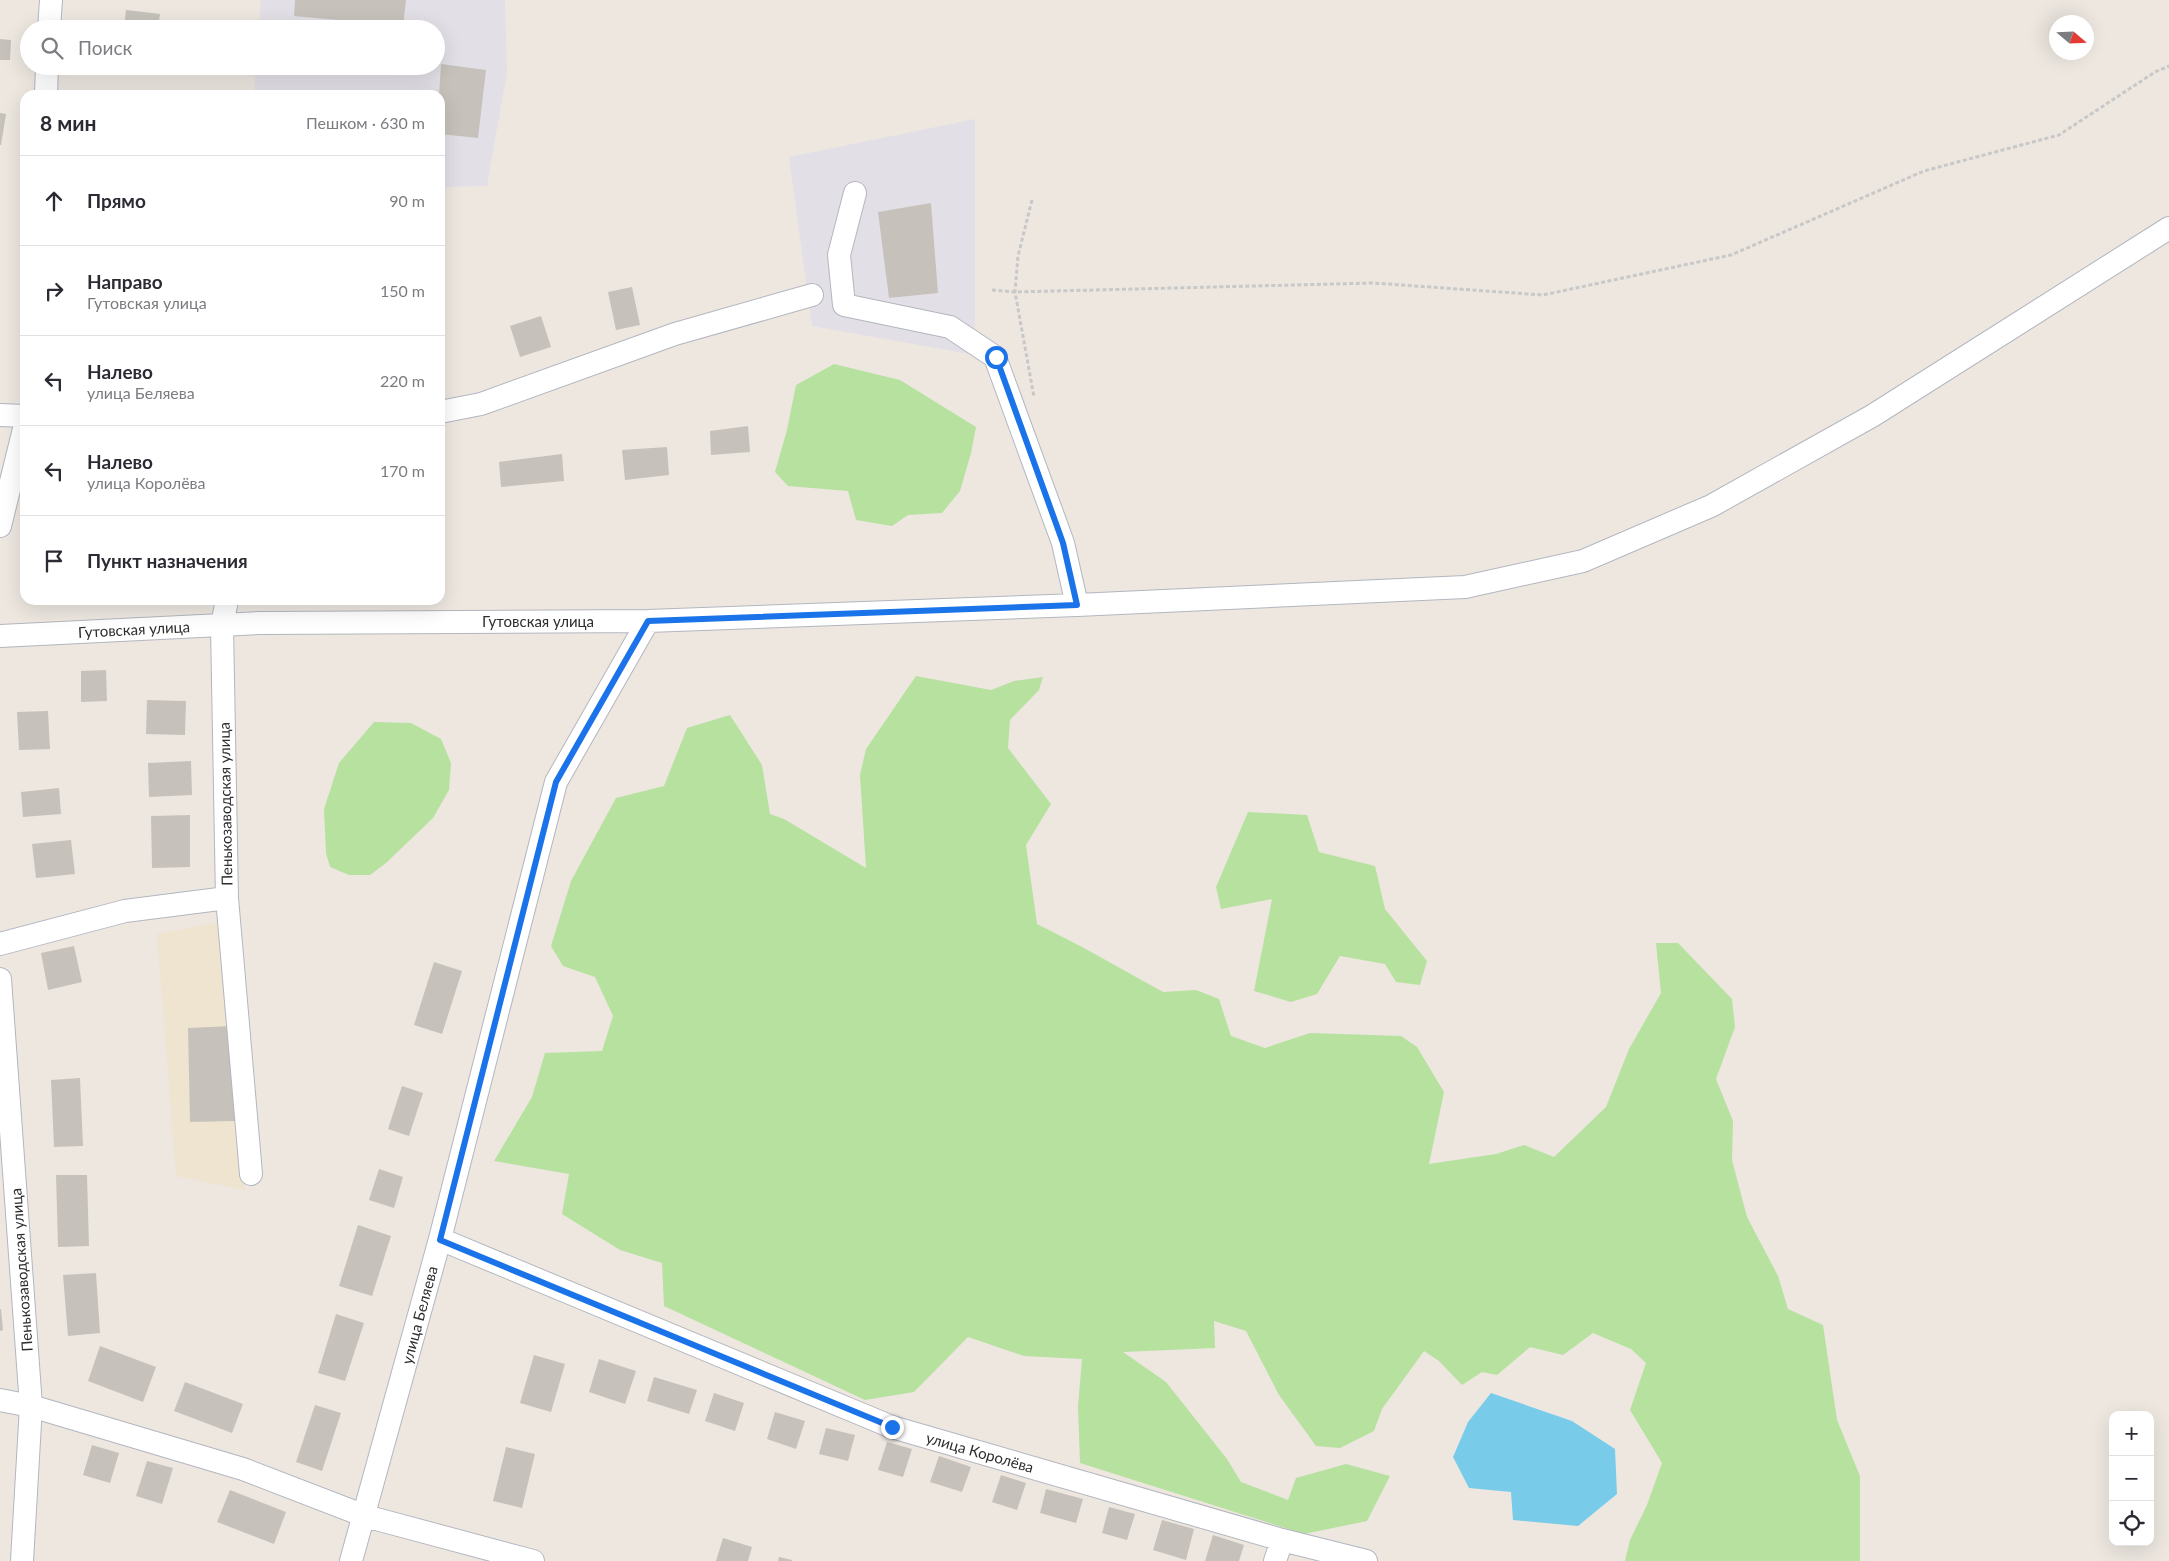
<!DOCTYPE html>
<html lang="ru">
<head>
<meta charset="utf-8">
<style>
  body { margin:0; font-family:Lato,sans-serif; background:#f7f7f7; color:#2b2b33 }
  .controls { position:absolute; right:15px; bottom:15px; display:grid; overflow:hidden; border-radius:10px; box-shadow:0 5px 20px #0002 }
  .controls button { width:45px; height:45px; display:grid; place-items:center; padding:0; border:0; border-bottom:1px solid #e1e1e2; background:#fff; color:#2b2b33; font:25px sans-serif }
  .compass { position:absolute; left:2049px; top:15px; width:45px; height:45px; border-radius:50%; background:#fff; box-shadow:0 5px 20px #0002; rotate:109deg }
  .stop { position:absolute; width:15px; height:15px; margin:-11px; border:4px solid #1a73e8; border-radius:50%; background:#fff }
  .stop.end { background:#1a73e8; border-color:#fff; box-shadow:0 1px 5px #0008 }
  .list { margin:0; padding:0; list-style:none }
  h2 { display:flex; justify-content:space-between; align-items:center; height:65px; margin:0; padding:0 20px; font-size:21px }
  h2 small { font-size:16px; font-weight:400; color:#7c7c81 }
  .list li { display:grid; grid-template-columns:32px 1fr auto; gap:15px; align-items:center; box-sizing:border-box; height:90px; padding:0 20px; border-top:1px solid #e1e1e2 }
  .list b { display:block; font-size:19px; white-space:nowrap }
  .list p { margin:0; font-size:16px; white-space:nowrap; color:#7c7c81 }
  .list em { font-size:16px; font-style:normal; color:#7c7c81 }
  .icon { flex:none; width:28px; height:28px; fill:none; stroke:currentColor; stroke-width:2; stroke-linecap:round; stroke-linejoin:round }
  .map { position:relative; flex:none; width:2169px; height:1561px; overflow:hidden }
  .search { position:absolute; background:#fff; box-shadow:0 5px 20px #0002; left:20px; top:20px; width:425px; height:55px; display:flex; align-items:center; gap:12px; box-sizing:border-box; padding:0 18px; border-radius:28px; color:#7c7c81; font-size:19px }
  .panel { position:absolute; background:#fff; box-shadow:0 5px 20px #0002; left:20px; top:90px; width:425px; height:515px; border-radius:15px }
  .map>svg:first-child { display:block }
  .industrial { fill:#e2e0e6 }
  .education { fill:#eee4d0 }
  .green { fill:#b6e19f }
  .water { fill:#78ccea }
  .building { fill:#c6c2bb }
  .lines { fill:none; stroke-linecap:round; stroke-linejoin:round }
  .minor-casing { stroke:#b3b6bf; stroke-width:24 }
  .path { stroke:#c8c8c8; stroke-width:3; stroke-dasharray:4 2.5; stroke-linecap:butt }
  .minor { stroke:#fff; stroke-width:22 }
  .route { stroke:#1a73e8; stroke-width:6 }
  .labels { text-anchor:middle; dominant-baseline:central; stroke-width:4; stroke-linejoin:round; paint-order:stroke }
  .street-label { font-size:15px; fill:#2d2d2d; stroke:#fff }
</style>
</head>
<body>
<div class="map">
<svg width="2169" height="1561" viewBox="0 0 2169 1561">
  <rect width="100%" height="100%" fill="#ede7e0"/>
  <path class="industrial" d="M261,0H505L507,72L487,186L440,187V95H254L256,66H436V29H259Z
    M975,119V355L812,326L789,157Z"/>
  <path class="education" d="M218,922L245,1190L176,1176L157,934Z"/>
  <path class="green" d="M834,364L900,380L976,427L971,453L960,491L942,513L908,515L892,526L856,520L848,491L788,486L775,472L787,430L796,385Z
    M916,676L991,690L1014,681L1043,677L1039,690L1010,720L1008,748L1051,804L1026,845L1037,924L1084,948L1163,992L1196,990L1219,999L1231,1036L1265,1048L1310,1033L1401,1036L1417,1047L1444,1092L1429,1164L1496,1154L1524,1145L1554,1157L1606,1107L1629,1049L1661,993L1656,943H1678L1732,999L1735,1027L1716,1079L1733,1121L1732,1160L1747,1217L1778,1276L1788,1309L1823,1325L1837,1420L1860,1476V1561H1625L1630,1540L1647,1505L1662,1463L1630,1410L1646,1363L1631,1349L1593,1333L1563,1355L1530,1347L1497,1375L1482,1372L1462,1385L1439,1361L1424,1351L1382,1409L1374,1431L1340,1448L1316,1446L1279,1395L1246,1331L1214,1321L1215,1348L1123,1352L1166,1382L1227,1459L1241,1482L1288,1500L1296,1478L1346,1464L1390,1476L1367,1521L1304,1534L1080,1463L1078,1406L1082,1359L1024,1356L968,1337L914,1392L865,1400L664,1306L662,1263L620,1250L562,1214L569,1174L494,1161L532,1097L545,1053L602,1051L613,1016L595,977L563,966L551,946L571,881L616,798L664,786L687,728L730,715L762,765L770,814L784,819L866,868L860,775L866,749Z
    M374,722L411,723L441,739L451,763L449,790L433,818L386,863L370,875H349L330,867L326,853L324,809L339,763Z
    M1248,812L1307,815L1319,852L1375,866L1385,909L1427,961L1420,985L1396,982L1385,964L1340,956L1317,994L1291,1002L1254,991L1272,899L1221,909L1216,887Z"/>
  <path class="water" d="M1491,1393L1572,1421L1615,1449L1617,1494L1578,1526L1513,1520L1511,1492L1469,1488L1453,1457L1468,1422Z"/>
  <path class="building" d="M295,0H406L403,26L294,16Z
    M126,10L160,14L158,29H124Z
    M0,39L11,40L10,60H0Z
    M441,64L486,70L478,138L440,134L439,95Z
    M0,113L6,114L1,145H0Z
    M931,203L938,293L889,298L878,212Z
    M632,287L640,325L616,330L608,292Z
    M541,316L551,347L520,357L510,326Z
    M748,426L750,452L711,455L710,431Z
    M667,447L669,475L625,480L622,450Z
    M562,454L564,481L501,487L499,462Z
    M106,670L107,701L81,702V671Z
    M147,700L186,701L185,735L146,734Z
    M48,711L50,749L19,750L17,712Z
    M191,761L192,795L149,797L148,763Z
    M59,788L61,814L23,817L21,792Z
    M190,815V867L152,868L151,816Z
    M71,840L75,874L36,878L32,844Z
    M74,946L82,982L48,990L41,953Z
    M434,962L462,971L442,1034L414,1025Z
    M233,1026L235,1121L190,1122L188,1028Z
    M80,1078L83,1146L54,1147L51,1080Z
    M402,1086L423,1093L409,1136L388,1129Z
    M379,1169L403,1177L394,1208L369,1200Z
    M56,1175H87L89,1246L58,1247Z
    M358,1225L391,1236L372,1296L339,1286Z
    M96,1273L100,1333L68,1336L63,1275Z
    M0,1309H1L3,1330L0,1331Z
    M336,1314L364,1323L345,1381L318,1373Z
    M100,1346L156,1367L143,1402L88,1381Z
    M534,1355L565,1364L551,1412L520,1403Z
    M599,1359L636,1371L625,1404L589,1392Z
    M654,1377L697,1390L689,1414L647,1401Z
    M185,1382L243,1404L232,1433L174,1411Z
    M714,1393L744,1403L735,1431L705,1421Z
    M315,1405L341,1413L322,1471L296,1462Z
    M775,1412L805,1421L796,1449L767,1439Z
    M826,1428L855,1435L848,1461L819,1454Z
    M887,1442L912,1449L903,1477L878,1470Z
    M92,1445L119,1453L110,1483L83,1475Z
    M506,1447L535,1454L522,1508L493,1501Z
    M939,1456L971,1467L962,1492L930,1482Z
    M147,1461L173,1468L162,1504L136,1496Z
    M1001,1475L1026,1483L1017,1510L992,1502Z
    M1046,1489L1083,1499L1076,1523L1040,1513Z
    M230,1490L286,1512L274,1544L217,1522Z
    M1109,1507L1135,1514L1127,1540L1102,1533Z
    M1162,1520L1194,1529L1186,1560L1153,1550Z
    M1213,1535L1244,1545L1239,1561H1205Z
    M723,1538L752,1547L748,1561H716Z
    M779,1557L792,1560V1561H778Z"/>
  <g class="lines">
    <g class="minor-casing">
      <path id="minor" d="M49,29L51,0
        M46,95L47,66
        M855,193L839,255L844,305L950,327L995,357L1063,543L1077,605
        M440,412L481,404L675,334L812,295
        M0,415L25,416
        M0,526L25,425
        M0,636L259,623L648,621L1077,605L1465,587L1583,561L1711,506L1872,416L2169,228
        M227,898L251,1174
        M0,944L125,911L227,898L222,625L227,600
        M0,979L31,1406L22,1561
        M440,1239L892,1427L1282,1540L1366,1561
        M0,1400L31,1406L243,1469L365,1516L533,1561
        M351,1561L440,1239L556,782L648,621
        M1275,1561L1282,1540"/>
    </g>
    <path class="path" d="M1032,200L1018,256L1015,292L1034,397
      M992,290L1015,292L1373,283L1543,295L1731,255L1924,171L2059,135L2155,72L2169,66"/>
    <use href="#minor" class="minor"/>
  </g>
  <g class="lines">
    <path class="route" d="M892,1427L440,1240L556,782L648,621L1077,605L1063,543L996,357"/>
  </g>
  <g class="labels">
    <g class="street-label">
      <text x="538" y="621">Гутовская улица</text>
      <text transform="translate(134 629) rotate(-3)">Гутовская улица</text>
      <text transform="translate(225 804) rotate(-91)">Пенькозаводская улица</text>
      <text transform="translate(21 1270) rotate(-94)">Пенькозаводская улица</text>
      <text transform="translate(419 1315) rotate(-75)">улица Беляева</text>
      <text transform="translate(980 1452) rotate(16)">улица Королёва</text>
    </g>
  </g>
</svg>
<div class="controls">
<button>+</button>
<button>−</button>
<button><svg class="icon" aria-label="locate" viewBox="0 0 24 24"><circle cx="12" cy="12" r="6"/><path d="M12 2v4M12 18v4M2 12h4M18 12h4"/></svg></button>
</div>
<svg class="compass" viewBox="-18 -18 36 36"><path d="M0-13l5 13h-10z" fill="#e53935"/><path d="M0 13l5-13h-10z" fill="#7c7c81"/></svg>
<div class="stop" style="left:996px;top:357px"></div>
<div class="stop end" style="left:892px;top:1427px"></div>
<div class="search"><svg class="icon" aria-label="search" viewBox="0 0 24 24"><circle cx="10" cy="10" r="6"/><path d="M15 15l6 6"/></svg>Поиск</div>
<section class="panel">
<h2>8 мин<small>Пешком · 630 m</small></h2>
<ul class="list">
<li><svg class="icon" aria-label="ahead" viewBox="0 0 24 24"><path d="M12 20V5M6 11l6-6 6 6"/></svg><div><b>Прямо</b></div><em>90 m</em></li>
<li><svg class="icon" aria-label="right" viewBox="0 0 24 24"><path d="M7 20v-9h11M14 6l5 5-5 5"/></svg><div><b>Направо</b><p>Гутовская улица</p></div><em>150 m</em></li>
<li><svg class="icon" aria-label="left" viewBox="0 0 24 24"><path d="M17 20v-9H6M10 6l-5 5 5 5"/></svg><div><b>Налево</b><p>улица Беляева</p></div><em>220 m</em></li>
<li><svg class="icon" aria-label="left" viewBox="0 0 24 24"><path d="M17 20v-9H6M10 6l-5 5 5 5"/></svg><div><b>Налево</b><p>улица Королёва</p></div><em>170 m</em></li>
<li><svg class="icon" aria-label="arrive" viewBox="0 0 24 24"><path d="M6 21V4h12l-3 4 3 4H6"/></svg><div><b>Пункт назначения</b></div></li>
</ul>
</section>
</div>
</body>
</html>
